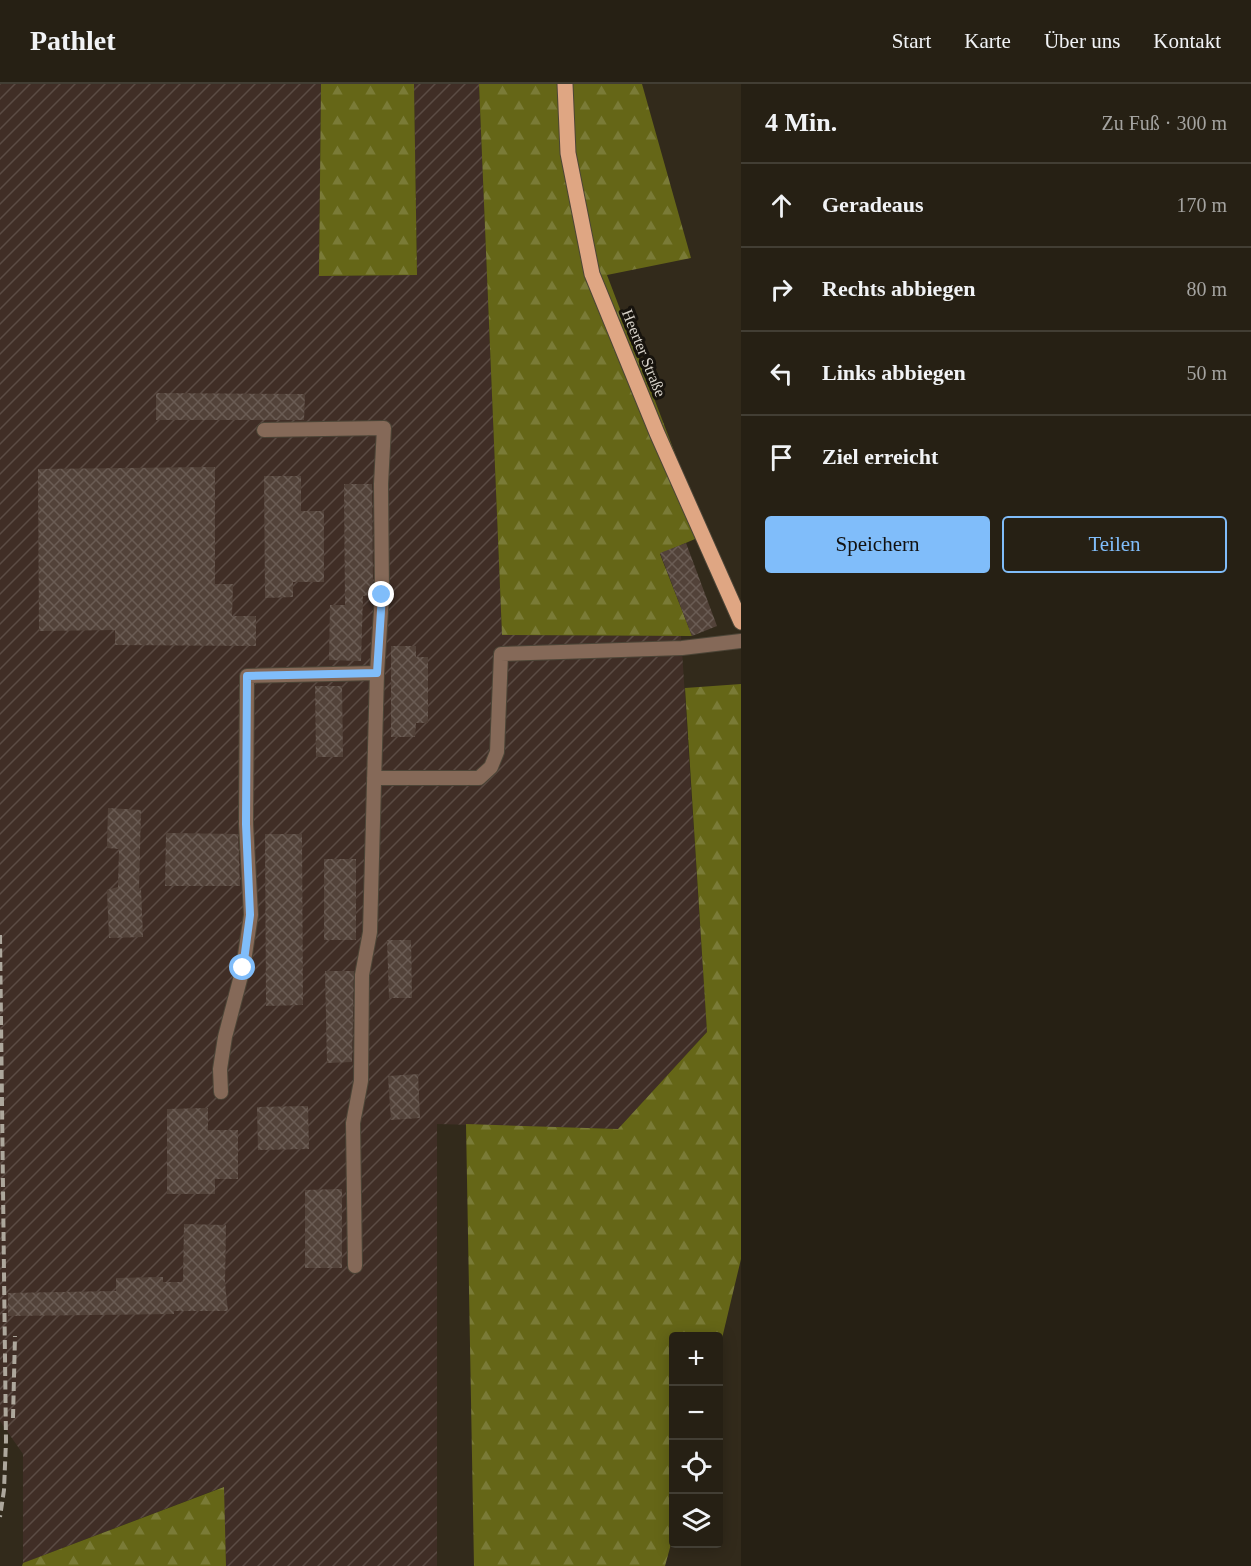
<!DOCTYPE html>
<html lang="de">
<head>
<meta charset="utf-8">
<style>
  body { margin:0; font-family:"Times New Roman",serif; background:#322d22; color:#f1f3f6 }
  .controls { position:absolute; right:18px; bottom:18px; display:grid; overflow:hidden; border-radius:6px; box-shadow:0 3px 15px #0003 }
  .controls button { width:54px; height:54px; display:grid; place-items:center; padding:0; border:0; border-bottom:2px solid #423e34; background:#262014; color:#f1f3f6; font:30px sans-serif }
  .stop { position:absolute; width:18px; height:18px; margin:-14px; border:4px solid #80bdfa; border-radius:50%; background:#fff }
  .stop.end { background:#80bdfa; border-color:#fff; box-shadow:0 2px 6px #0008 }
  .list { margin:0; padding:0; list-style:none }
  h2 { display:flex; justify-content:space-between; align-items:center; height:78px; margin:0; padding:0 24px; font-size:26px }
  h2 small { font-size:20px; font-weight:400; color:#a4a3a0 }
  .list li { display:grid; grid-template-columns:39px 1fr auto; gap:18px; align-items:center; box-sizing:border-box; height:84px; padding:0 24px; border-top:2px solid #423e34 }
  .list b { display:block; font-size:22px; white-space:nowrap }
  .list em { font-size:20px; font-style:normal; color:#a4a3a0 }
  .actions { display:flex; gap:12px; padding:18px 24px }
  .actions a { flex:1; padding:14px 0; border:2px solid #80bdfa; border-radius:6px; text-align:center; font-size:21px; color:#80bdfa }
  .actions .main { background:#80bdfa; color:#111 }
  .icon { flex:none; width:33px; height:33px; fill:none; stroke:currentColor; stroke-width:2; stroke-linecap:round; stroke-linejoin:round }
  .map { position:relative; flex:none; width:741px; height:1482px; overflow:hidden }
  header { display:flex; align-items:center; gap:36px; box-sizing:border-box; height:84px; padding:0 30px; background:#262014; border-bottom:2px solid #423e34 }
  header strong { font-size:28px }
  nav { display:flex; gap:33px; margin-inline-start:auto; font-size:21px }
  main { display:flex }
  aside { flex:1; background:#262014 }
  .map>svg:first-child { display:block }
  .industrial { fill:url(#industrial-furrows) }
  .forest { fill:url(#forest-firs) }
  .building { fill:url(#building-cross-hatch) }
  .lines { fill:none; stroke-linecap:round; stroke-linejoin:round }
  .minor-casing { stroke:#4c4537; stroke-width:16 }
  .major-casing { stroke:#4c4537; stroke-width:17 }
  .minor { stroke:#856958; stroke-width:14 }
  .major { stroke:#dfa683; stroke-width:15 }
  .rail { stroke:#ada79c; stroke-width:4; stroke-dasharray:9 4.5; stroke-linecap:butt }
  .route { stroke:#80bdfa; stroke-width:8 }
  .labels { text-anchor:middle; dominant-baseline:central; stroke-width:6; stroke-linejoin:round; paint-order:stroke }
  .street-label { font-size:16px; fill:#d7d2c9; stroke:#17130d }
</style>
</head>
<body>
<header>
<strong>Pathlet</strong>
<nav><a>Start</a><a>Karte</a><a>Über uns</a><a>Kontakt</a></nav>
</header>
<main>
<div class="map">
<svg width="741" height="1482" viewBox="0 0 741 1482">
  <defs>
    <pattern id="industrial-furrows" width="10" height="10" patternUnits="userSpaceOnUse" patternTransform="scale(1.5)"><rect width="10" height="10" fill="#402e26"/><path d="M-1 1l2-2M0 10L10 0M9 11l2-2" fill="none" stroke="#5b4b44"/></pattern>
    <pattern id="forest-firs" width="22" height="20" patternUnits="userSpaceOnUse" patternTransform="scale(1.5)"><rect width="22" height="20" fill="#656617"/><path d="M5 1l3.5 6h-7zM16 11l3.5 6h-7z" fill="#7a7b37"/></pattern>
    <pattern id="building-cross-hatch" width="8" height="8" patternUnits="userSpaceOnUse" patternTransform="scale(1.5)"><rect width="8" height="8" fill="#524239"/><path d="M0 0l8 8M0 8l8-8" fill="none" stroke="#6a5c54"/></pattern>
  </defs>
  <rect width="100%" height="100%" fill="#322a1b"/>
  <path class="industrial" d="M0,0H321L319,192L417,191L414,0H479L502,551L681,552L707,948L618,1045L437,1040V1482H226L223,1403L23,1479V1370L0,1337Z"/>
  <path class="forest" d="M321,0H414L417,191L319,192Z
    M479,0H642L691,174L607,191L689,406L709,449L660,470L692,552L502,551Z
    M741,600V1175L719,1267L718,1252H674V1449L665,1482H474L466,1040L618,1045L707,948L685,604Z
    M224,1403L226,1482H22L23,1479Z"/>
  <path class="building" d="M156,309L305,310L304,336H156Z
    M215,383V500H233L232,532H256V562L115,561V546L39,547L38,385Z
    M264,392H301V427H324V498H293V513L265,514Z
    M344,400H372L373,511L363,512L361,577L329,576L330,521H345Z
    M686,459L717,542L692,552L660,469Z
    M391,562H416V573H428V639H416L415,653H391Z
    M315,602H342L343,673H316Z
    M108,724L141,726L139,805H141L143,853L109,854L107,806L118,803L119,765L107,764Z
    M166,749L238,750L240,802H165Z
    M265,750H302L303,921L266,922Z
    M324,775H356V856H324Z
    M387,856H411L412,914H389Z
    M325,887H354L352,978L327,979Z
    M418,990L420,1034L391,1036L388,992Z
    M308,1022L309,1065L258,1066L257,1023Z
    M208,1024V1046H238V1095H215V1110H167V1025Z
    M342,1105V1184H305V1106Z
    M184,1140L226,1141L225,1199L228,1227H174V1230L8,1232V1209L116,1207V1194L163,1193V1198H183Z"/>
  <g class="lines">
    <g class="minor-casing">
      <path id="minor" d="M264,346L384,344L381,400L382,511L377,589L370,848L362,891L361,997L353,1039L355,1182
        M374,694H479L491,683L497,668L501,570L682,564L741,557
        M221,1008L220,985L225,953L243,884L251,831L246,740L247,592L377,589"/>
    </g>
    <g class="major-casing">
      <path id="major" d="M565,0L568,69L592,190L657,349L741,538"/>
    </g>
    <use href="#minor" class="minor"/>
    <use href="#major" class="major"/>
    <path class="rail" d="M0,851L6,1357L4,1406L0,1433
      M13,1334L15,1252"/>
  </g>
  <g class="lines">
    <path class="route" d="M243,884L250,831L246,740L247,592L377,589L382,511"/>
  </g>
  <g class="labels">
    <g class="street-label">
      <text transform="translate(644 269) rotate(68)">Heerter Straße</text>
    </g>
  </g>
</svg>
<div class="controls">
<button>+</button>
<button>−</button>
<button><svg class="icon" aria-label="locate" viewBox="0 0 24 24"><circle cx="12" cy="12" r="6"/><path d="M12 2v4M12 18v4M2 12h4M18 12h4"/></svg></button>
<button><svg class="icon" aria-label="layers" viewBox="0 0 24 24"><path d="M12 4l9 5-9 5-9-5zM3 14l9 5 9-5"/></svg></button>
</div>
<div class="stop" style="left:243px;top:884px"></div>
<div class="stop end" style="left:382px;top:511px"></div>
</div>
<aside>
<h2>4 Min.<small>Zu Fuß · 300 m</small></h2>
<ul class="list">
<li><svg class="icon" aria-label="ahead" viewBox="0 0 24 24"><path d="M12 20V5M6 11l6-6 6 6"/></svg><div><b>Geradeaus</b></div><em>170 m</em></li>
<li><svg class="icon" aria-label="right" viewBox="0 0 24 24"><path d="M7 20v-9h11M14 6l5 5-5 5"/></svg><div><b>Rechts abbiegen</b></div><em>80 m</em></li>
<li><svg class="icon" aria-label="left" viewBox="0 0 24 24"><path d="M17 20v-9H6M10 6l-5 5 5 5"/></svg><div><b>Links abbiegen</b></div><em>50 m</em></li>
<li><svg class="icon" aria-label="arrive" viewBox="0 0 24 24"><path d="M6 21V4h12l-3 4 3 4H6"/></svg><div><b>Ziel erreicht</b></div></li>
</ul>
<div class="actions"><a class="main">Speichern</a><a>Teilen</a></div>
</aside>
</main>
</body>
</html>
